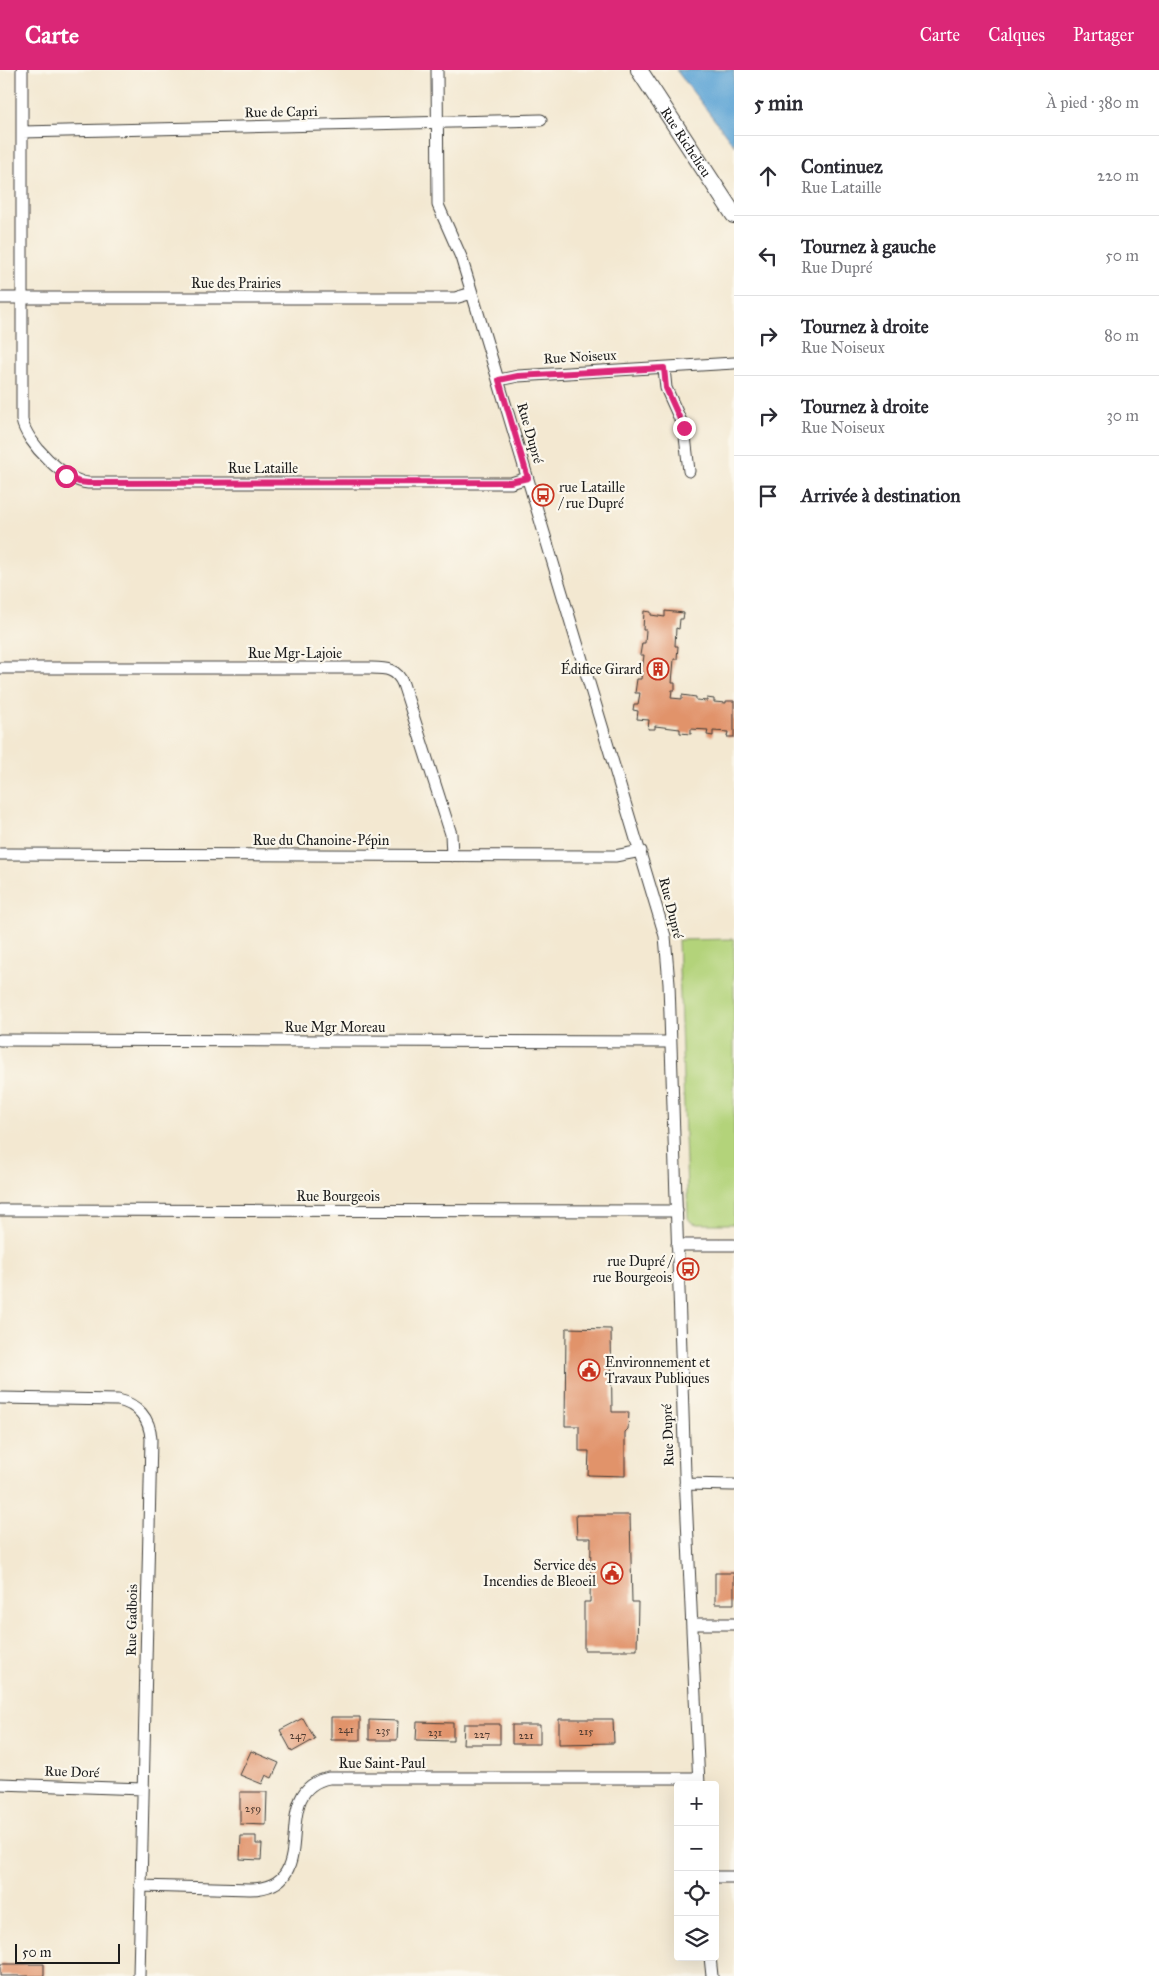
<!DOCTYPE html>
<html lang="fr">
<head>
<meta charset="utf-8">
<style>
  body { margin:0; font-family:"IM FELL Great Primer",serif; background:#f7f7f7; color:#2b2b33 }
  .controls { position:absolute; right:15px; bottom:15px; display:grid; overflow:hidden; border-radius:5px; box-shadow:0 5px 20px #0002 }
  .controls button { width:45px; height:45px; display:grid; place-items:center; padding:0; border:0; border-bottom:1px solid #e1e1e2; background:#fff; color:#2b2b33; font:25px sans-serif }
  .scale { position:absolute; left:15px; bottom:12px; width:105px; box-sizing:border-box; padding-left:5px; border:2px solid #1c1c1c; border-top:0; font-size:14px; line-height:18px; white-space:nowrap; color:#1c1c1c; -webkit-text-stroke:4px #fbf7ec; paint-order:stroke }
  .stop { position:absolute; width:15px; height:15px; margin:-11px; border:4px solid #db2777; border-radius:50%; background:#fff }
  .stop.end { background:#db2777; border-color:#fff; box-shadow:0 1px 5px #0008 }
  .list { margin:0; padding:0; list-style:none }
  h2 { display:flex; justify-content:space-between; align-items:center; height:65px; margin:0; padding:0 20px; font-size:21px }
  h2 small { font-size:16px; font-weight:400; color:#7c7c81 }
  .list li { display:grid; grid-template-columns:32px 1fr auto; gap:15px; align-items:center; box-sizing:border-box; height:80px; padding:0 20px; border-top:1px solid #e1e1e2 }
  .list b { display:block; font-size:19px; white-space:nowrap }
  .list p { margin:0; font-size:16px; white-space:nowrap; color:#7c7c81 }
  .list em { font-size:16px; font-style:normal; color:#7c7c81 }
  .icon { flex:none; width:28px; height:28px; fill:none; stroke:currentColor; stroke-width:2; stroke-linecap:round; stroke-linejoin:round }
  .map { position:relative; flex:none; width:734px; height:1906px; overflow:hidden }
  header { display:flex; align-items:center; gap:30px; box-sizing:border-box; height:70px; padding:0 25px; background:#db2777; color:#fff }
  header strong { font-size:24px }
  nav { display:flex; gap:28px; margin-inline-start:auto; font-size:18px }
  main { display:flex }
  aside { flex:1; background:#fff }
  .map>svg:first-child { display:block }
  .green { fill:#b3d37a; stroke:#68784b }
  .water { fill:#5fa5d5; stroke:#3e6078 }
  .building { fill:#e1936b }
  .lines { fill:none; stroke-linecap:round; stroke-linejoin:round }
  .street-casing { stroke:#3c3b37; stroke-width:13 }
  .secondary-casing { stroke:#3c3b37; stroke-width:18 }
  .street { stroke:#fff; stroke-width:11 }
  .secondary { stroke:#fff; stroke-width:16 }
  .route { stroke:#db2777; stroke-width:6 }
  .labels { text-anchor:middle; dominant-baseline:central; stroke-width:4.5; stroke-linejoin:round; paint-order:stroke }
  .number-label { font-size:11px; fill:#4d3a30 }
  .street-label { font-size:14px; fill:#1c1c1c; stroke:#fbf7ec }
  .poi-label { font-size:14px; fill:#1c1c1c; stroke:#fbf7ec; text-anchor:end }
</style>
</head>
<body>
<header>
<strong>Carte</strong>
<nav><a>Carte</a><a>Calques</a><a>Partager</a></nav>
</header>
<main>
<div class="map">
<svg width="734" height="1906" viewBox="0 0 734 1906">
  <rect width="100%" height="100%" fill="#fbf7ec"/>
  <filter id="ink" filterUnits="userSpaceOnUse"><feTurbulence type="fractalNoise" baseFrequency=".02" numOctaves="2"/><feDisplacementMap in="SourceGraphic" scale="10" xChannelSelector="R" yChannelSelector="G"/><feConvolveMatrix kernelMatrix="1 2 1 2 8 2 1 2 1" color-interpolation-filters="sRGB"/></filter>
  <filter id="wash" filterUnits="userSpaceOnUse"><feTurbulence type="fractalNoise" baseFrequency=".0096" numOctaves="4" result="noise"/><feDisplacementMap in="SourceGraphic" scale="20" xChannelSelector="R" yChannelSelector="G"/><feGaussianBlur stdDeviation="1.12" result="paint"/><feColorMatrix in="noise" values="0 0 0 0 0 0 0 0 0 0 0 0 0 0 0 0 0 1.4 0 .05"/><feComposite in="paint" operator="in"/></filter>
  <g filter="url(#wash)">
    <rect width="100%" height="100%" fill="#f3e8d1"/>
    <path class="green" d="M734,869V1154H697L691,1152L688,1148L678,870Z"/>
    <path class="water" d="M676,0H734V76V75Z"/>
    <g id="blocks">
      <path class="building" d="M644,541L651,542V545L665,547V541L684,543L683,549H680L679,559L676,558L675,576H678L677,589H674L672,613H675V620H672L671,628L682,629V625L696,627V630L707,631V628L714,629V632L726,633V631H734V667H727L728,662L713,661V666L707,665L708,660L691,659V664L680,663V659L655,656V659H648L649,650L637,649L638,641L633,640L634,634H638L640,623H635L637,609H641L644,585H640L642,573H645L646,560H643Z
        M566,1258L611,1259L612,1342H629L628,1359L625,1362V1406L588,1405L589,1381H579V1356H565Z
        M576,1445H630L632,1532H638L637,1580H584V1532H590L591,1468H577Z
        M715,1503H734V1534H715Z
        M331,1647H360V1670H331Z
        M303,1648L315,1669L292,1682L280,1660Z
        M559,1649H613L614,1673L559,1674Z
        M369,1650L398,1651L397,1670H369Z
        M417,1652L453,1653V1671L416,1670Z
        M464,1654H500V1674H463Z
        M512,1655H540V1674H512Z
        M251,1681L279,1693L272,1708L266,1705L262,1714L240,1705Z
        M240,1722H267L266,1755L240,1754Z
        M241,1766H256V1774H262L261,1790L240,1789Z
        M0,1894H44V1906H0Z"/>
    </g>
  </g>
  <g filter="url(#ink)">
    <use href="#blocks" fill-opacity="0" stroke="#3c3b37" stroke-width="1"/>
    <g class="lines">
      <g class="street-casing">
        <path id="street" d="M22,0V350C26,373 65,411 88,413H511L527,408
          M437,0L438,135L461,187L472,223L665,866L669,914L685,1404L699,1715
          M22,62L541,50
          M0,228H455L472,223
          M664,298L666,318L684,358L689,401
          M499,310L518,306L734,293
          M0,598H372C386,598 397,599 403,614L451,764L452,786
          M0,784L615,786L641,781
          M0,970L670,972
          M0,1140L677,1141
          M677,1175H734
          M0,1328L118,1330C137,1334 150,1348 151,1369L139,1906
          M685,1414L734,1415
          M692,1554H734
          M0,1714L143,1719
          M715,1807H734
          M140,1816L250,1819C327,1818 264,1721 329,1708H698
          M710,1887L712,1906"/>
      </g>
      <g class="secondary-casing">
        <g id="secondary">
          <path id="s1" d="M639,0L734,145"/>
        </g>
      </g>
      <use href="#street" class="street"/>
      <use href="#secondary" class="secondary"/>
    </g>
  </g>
  <g class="lines" filter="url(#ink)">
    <path class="route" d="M66,406L79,412L88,413L510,412L528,408L499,310L518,306L664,298L666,318L684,358"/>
  </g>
  <defs>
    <g id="bus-ring" transform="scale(1.125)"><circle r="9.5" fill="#fbf7ec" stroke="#c8321e" stroke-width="1.5"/><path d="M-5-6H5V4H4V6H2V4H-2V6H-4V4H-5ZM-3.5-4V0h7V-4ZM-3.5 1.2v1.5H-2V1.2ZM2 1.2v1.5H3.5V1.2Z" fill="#c8321e"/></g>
    <g id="building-ring" transform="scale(1.125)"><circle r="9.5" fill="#fbf7ec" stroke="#c8321e" stroke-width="1.5"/><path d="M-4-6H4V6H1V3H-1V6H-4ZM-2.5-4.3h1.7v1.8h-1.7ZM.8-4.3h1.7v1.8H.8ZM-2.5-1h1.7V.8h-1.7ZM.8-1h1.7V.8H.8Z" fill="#c8321e"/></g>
    <g id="civic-ring" transform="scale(1.125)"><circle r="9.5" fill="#fbf7ec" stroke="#c8321e" stroke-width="1.5"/><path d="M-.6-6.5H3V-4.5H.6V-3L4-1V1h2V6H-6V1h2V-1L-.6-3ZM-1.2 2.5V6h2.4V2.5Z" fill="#c8321e"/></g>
  </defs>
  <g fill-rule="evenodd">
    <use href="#bus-ring" x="543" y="425"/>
    <use href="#building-ring" x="658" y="599"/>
    <use href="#bus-ring" x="688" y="1199"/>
    <use href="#civic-ring" x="589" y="1300"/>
    <use href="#civic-ring" x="612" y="1503"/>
  </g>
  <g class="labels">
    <g class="number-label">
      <text x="346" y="1659">241</text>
      <text x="383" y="1660">235</text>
      <text x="586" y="1661">215</text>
      <text x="435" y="1662">231</text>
      <text x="482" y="1664">227</text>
      <text x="298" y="1665">247</text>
      <text x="526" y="1665">221</text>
      <text x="253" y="1738">259</text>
    </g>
    <g class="street-label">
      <text transform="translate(281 42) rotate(-1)">Rue de Capri</text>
      <text stroke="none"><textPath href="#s1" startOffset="86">Rue Richelieu</textPath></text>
      <text x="236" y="213">Rue des Prairies</text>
      <text transform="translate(580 287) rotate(-3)">Rue Noiseux</text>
      <text transform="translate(530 363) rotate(74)">Rue Dupré</text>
      <text x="263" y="398">Rue Lataille</text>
      <text x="295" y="583">Rue Mgr-Lajoie</text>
      <text x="321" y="770">Rue du Chanoine-Pépin</text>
      <text transform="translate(671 838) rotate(76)">Rue Dupré</text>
      <text x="335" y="957">Rue Mgr Moreau</text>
      <text x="338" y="1126">Rue Bourgeois</text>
      <text transform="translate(668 1365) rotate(-92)">Rue Dupré</text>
      <text transform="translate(132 1550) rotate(-89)">Rue Gadbois</text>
      <text x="382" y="1693">Rue Saint-Paul</text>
      <text transform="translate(72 1702) rotate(2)">Rue Doré</text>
    </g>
    <g class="poi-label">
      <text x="559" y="417" text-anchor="start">rue Lataille<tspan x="559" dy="16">/ rue Dupré</tspan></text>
      <text x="642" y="599">Édifice Girard</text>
      <text x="672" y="1191">rue Dupré /<tspan x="672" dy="16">rue Bourgeois</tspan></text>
      <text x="605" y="1292" text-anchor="start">Environnement et<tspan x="605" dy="16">Travaux Publiques</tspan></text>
      <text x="596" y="1495">Service des<tspan x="596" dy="16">Incendies de Bleoeil</tspan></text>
    </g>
  </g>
</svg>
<div class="controls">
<button>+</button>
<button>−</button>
<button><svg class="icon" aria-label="locate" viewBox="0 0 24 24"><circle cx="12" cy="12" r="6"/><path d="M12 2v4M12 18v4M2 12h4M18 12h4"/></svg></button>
<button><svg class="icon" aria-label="layers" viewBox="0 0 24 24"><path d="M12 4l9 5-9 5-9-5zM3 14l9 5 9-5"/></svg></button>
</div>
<div class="scale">50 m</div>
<div class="stop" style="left:66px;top:406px"></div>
<div class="stop end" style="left:684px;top:358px"></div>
</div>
<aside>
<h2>5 min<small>À pied · 380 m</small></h2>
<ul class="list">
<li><svg class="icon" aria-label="ahead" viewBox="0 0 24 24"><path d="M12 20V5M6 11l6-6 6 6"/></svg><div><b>Continuez</b><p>Rue Lataille</p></div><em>220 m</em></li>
<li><svg class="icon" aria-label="left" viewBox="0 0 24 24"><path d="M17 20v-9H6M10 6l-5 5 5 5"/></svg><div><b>Tournez à gauche</b><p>Rue Dupré</p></div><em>50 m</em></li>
<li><svg class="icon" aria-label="right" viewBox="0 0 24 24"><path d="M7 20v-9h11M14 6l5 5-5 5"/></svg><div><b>Tournez à droite</b><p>Rue Noiseux</p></div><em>80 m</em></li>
<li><svg class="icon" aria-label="right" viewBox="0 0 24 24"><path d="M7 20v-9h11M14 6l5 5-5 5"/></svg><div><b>Tournez à droite</b><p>Rue Noiseux</p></div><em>30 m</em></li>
<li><svg class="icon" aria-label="arrive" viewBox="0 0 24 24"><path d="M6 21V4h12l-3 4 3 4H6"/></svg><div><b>Arrivée à destination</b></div></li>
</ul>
</aside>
</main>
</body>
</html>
